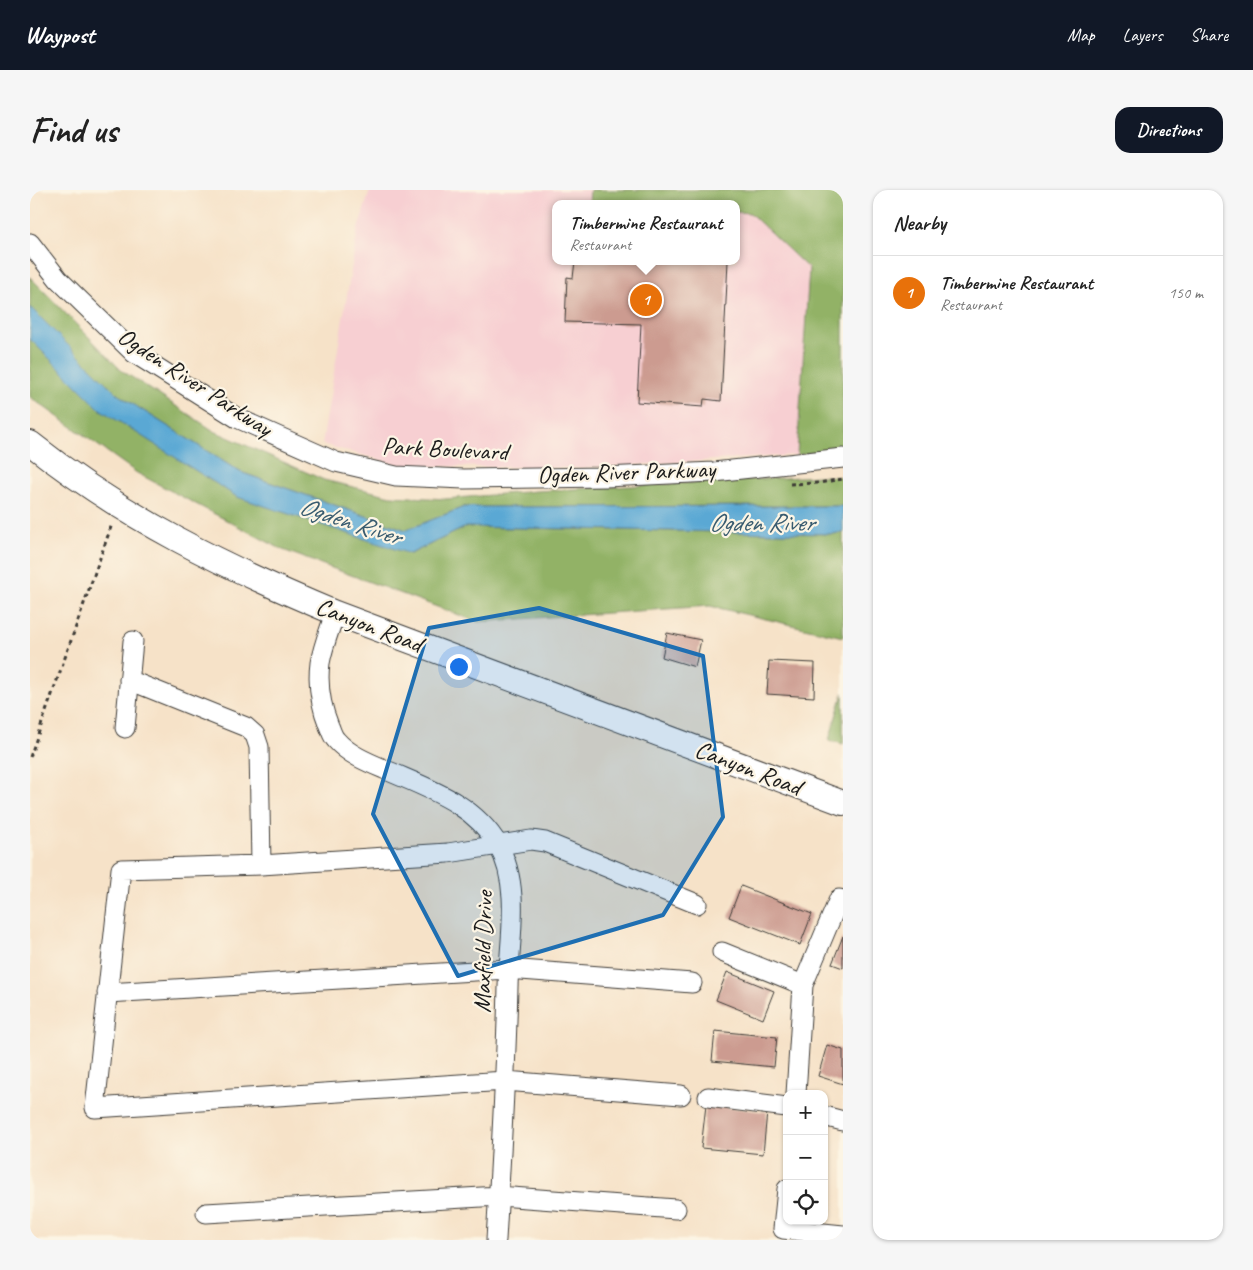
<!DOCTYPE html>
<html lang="en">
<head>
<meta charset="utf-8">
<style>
  body { margin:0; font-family:Caveat,sans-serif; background:#f6f6f6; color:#222 }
  .controls { position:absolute; right:15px; bottom:15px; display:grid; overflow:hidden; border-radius:10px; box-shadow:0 1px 4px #0004 }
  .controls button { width:45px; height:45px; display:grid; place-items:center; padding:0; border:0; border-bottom:1px solid #e0e0e0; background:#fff; color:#222; font:25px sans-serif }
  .you { position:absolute; left:428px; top:476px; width:18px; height:18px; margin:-12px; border:4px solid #fff; border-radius:50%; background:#1a73e8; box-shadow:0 0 0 8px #1a73e833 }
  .badge { display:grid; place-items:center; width:32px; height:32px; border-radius:50%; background:#111827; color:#fff; font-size:16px; font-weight:700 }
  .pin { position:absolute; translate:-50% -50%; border:2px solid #fff; box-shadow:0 1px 5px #0006 }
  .popup { position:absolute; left:522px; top:10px; width:188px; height:65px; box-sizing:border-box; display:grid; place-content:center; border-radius:10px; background:#fff; filter:drop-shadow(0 1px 4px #0005); font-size:16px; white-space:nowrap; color:#767676 }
  .popup b { font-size:19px; color:#222 }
  .popup::after { content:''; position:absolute; left:50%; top:100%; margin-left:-10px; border:10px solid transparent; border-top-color:#fff }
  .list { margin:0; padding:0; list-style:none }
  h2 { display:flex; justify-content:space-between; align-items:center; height:65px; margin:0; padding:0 20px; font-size:21px }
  h2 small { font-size:16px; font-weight:400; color:#767676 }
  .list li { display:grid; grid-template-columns:32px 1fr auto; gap:15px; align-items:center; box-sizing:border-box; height:75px; padding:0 20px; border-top:1px solid #e0e0e0 }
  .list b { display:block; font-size:19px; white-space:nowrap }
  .list p { margin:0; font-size:16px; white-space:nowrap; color:#767676 }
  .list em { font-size:16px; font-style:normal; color:#767676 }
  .icon { flex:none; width:28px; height:28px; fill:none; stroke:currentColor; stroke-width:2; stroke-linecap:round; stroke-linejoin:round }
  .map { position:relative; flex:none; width:813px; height:1050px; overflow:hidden; border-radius:15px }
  header { display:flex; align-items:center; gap:30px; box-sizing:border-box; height:70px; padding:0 25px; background:#111827; color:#fff }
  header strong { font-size:24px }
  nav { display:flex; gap:28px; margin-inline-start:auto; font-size:18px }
  .intro { display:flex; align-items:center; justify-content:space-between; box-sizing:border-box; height:120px; padding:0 30px }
  h1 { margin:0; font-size:35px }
  .button { padding:12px 22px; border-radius:15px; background:#111827; color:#fff; font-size:18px; font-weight:700 }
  main { display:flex; gap:30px; padding:0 30px }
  aside { flex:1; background:#fff; border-radius:15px; box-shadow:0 1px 4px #0004 }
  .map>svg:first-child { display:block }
  .built { fill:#f7cfd2 }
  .forest { fill:#92b266; stroke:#576741 }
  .water { fill:#5aa8d4; stroke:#3b6278 }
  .building { fill:#cc9b90 }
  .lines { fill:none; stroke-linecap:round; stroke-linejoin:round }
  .minor-casing { stroke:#3d3a36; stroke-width:21 }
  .major-casing { stroke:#3d3a36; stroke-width:26 }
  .path { stroke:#3d3a36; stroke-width:3; stroke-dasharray:4 4; stroke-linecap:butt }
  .minor { stroke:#fff; stroke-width:19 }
  .major { stroke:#fff; stroke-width:24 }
  .marked { fill:#1f6fb2; fill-opacity:0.2; stroke:#1f6fb2; stroke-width:4; stroke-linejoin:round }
  .labels { text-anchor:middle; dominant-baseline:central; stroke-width:4.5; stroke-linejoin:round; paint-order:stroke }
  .street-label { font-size:25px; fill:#1c1c1c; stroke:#fcf5e5 }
  .water-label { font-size:26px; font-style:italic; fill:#385b6f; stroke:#fcf5e5 }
</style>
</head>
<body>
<header>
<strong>Waypost</strong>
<nav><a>Map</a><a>Layers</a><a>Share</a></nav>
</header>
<div class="intro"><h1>Find us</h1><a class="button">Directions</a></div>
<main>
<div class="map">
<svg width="813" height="1050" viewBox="0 0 813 1050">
  <rect width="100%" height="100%" fill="#fcf5e5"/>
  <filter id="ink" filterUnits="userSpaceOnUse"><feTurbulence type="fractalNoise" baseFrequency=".02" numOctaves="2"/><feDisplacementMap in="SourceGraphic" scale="10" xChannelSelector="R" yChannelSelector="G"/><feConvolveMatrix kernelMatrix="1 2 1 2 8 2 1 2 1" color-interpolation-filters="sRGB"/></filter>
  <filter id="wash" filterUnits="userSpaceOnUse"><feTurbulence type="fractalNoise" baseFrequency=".0096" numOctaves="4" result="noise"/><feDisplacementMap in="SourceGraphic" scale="20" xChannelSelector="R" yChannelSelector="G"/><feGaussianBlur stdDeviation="1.12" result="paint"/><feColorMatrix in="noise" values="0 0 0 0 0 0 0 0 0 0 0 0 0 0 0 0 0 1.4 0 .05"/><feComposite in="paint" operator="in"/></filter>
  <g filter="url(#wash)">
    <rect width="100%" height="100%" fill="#f6e2c8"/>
    <path class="built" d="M340,0H560L559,13L564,14H526V71H706V22L720,23L779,79L767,265L554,278L372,276L292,254L328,39Z"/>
    <path class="forest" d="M560,0H813V257L767,265L779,79L720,23L706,22V14L559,13Z
      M0,87L91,180L184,241L294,290L361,306L416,309L506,301L790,286L813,287V316L434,317L376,340L210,282L87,204L0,117Z
      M0,149L71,220L380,364L436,337L803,344L813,342V447L680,416L448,432L253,360L107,283L0,207Z
      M813,503V554L799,550Z"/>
    <path class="water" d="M0,117L87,204L210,282L376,340L434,317L813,316V342L803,344L436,337L380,364L207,307L71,220L0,149Z"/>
    <g id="blocks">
      <path class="building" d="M545,71H698L691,211L674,209L673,217L607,212L611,134L535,132L537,87L543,88Z
        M637,443L671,450L665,477L632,467Z
        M739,471L785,473L784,507L737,504Z
        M711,696L782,724L770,755L699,727Z
        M813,746V778L802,774Z
        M697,782L744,801L733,829L686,810Z
        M685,841L747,847L744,877L682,871Z
        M797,855L813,860V894L788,886Z
        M676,915L737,922L733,964L671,958Z"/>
    </g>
  </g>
  <g filter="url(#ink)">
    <use href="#blocks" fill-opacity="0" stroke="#3d3a36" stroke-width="1"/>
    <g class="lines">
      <g class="minor-casing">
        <path id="minor" d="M0,53L28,89L104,163L207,228L306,272L366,286L434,289L575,287L684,282L813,268
          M305,423C300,439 293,456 290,473C287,496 291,516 299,536C301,540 302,546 306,550C318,564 337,572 354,579C396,598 443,612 468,655C492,697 479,751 478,797C476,881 471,966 466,1050
          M99,490L216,537L225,545L229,557L231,675
          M95,538L103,451
          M692,762L773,795
          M77,803L478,779L662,793
          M766,904L773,795L809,709L813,710
          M651,905L475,891L65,918L91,679L231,675L418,663L501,650L515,652L667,714
          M678,907L757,917
          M794,926L813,931
          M757,999L753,1039L813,1045
          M176,1023L469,1006L646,1019"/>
      </g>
      <g class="major-casing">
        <path id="major" d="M0,253C94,328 195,377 305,423L813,613"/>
      </g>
      <path class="path" d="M760,294L789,293L813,289
        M0,567L82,334"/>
      <use href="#minor" class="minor"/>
      <use href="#major" class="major"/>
    </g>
  </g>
  <path class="marked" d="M509,418L673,466L693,627L633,725L428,786L343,624L399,438Z"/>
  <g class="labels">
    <g class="street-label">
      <text transform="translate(165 192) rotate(33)">Ogden River Parkway</text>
      <text transform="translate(415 259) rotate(3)">Park Boulevard</text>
      <text transform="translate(596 282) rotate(-2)">Ogden River Parkway</text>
      <text transform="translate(339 435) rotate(21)">Canyon Road</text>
      <text transform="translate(718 578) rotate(21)">Canyon Road</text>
      <text transform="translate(453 762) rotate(-89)">Maxfield Drive</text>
    </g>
    <g class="water-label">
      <text transform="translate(320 331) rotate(18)">Ogden River</text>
      <text x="731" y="332">Ogden River</text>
    </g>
  </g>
</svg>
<div class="controls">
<button>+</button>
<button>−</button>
<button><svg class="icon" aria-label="locate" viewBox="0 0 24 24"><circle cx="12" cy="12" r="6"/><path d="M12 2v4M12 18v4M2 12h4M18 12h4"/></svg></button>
</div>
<div class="you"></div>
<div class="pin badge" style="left:616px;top:110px;background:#e8710a">1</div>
<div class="popup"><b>Timbermine Restaurant</b>Restaurant</div>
</div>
<aside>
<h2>Nearby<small></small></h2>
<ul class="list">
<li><span class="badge" style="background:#e8710a">1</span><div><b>Timbermine Restaurant</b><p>Restaurant</p></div><em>150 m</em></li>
</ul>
</aside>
</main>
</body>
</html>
